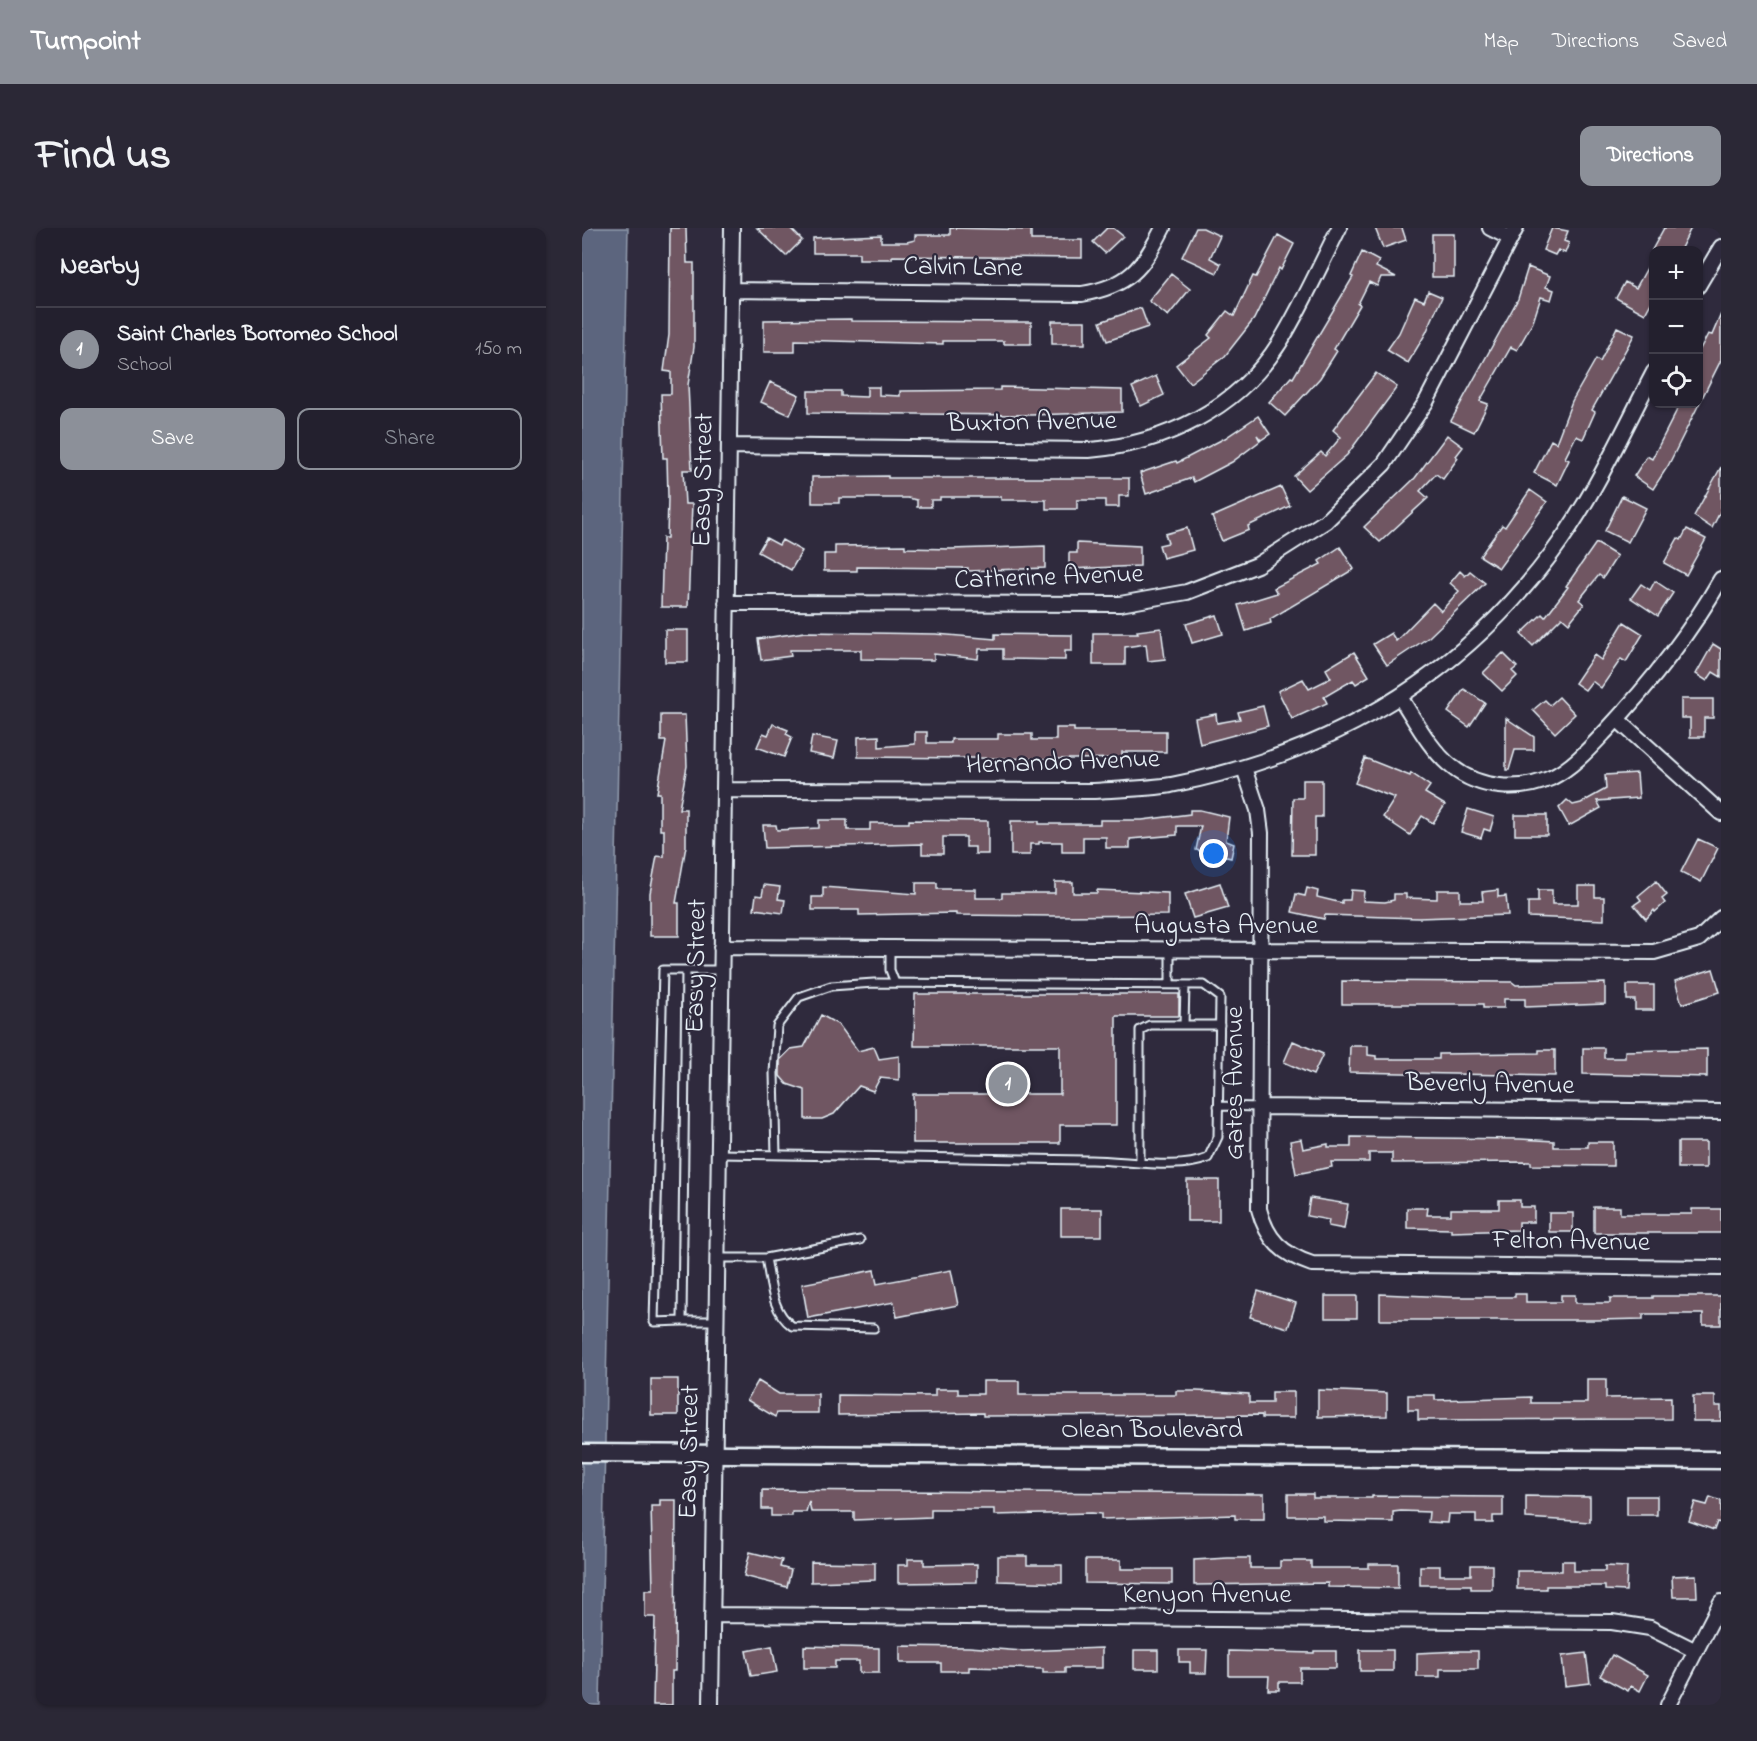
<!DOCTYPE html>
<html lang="en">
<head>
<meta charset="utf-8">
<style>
  body { margin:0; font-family:"Indie Flower",sans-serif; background:#2b2836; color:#f1f3f6 }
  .controls { position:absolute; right:18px; top:18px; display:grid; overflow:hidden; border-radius:12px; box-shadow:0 2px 4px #0004 }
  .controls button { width:54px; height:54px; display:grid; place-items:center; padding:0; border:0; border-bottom:2px solid #403e4a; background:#23202e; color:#f1f3f6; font:30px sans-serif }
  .you { position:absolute; left:632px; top:626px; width:21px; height:21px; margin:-15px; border:4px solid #fff; border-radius:50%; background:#1a73e8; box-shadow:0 0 0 9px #1a73e833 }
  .badge { display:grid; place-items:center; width:39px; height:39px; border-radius:50%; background:#8c9099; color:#fff; font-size:20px; font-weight:700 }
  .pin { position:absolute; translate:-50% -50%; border:3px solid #fff; box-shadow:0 2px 6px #0006 }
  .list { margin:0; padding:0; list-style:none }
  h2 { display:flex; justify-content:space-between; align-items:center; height:78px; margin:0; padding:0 24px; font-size:26px }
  h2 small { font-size:20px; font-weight:400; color:#a3a3aa }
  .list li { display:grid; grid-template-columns:39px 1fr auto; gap:18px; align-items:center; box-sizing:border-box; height:84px; padding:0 24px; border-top:2px solid #403e4a }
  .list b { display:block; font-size:22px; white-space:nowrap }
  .list p { margin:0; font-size:20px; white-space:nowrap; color:#a3a3aa }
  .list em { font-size:20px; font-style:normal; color:#a3a3aa }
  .actions { display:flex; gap:12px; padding:18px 24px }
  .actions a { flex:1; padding:14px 0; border:2px solid #8c9099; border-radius:12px; text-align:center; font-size:21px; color:#8c9099 }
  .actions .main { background:#8c9099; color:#fff }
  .icon { flex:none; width:33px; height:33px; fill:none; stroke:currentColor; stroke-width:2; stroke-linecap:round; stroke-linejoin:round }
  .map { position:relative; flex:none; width:1139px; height:1477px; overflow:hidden; border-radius:12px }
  header { display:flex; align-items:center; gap:36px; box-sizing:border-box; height:84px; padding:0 30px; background:#8c9099; color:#fff }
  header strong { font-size:28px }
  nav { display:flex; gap:33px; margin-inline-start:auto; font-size:21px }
  .intro { display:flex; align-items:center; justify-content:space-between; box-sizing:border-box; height:144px; padding:0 36px }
  h1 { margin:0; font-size:42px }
  .button { padding:15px 27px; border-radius:12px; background:#8c9099; color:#fff; font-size:21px; font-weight:700 }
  main { display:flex; gap:36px; padding:0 36px }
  aside { flex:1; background:#23202e; border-radius:12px; box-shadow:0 2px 4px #0004 }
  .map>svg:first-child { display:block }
  .water { fill:#5b657e; stroke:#939daf; stroke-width:1.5 }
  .building { fill:#6f5762; stroke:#e8f1f8; stroke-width:1.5 }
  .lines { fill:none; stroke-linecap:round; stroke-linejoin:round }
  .service-casing { stroke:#e8f1f8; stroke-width:11 }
  .minor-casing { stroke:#e8f1f8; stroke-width:18 }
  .tertiary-casing { stroke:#e8f1f8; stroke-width:21 }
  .service { stroke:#2f2a3d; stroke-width:7 }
  .minor { stroke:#2f2a3d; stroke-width:14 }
  .tertiary { stroke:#2f2a3d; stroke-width:16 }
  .labels { text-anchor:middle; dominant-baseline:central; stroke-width:4.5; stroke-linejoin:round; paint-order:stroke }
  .street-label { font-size:27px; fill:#e8f1f8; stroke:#2f2a3d }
</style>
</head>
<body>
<header>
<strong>Turnpoint</strong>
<nav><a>Map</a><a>Directions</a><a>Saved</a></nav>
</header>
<div class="intro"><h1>Find us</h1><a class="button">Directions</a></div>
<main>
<aside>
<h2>Nearby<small></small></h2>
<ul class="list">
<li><span class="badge">1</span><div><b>Saint Charles Borromeo School</b><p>School</p></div><em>150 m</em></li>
</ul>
<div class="actions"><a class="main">Save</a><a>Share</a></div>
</aside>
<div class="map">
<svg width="1139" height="1477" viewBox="0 0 1139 1477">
  <rect width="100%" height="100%" fill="#2f2a3d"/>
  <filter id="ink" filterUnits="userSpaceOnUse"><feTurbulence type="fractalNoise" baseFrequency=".0167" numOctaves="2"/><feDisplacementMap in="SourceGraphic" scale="12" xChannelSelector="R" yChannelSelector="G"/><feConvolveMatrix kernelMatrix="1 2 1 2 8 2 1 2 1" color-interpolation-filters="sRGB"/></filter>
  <g filter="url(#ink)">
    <path class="water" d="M0,0H46L18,1477H0Z"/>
    <path class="building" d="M88,0H104L105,35H112V119L106,157L110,242H101L103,276H110L106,379H79L81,310H85L86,269L85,230H81L79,166H89V144L82,143L87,107Z
      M175,0H208L220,12L204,28Z
      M368,0L449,2V12H500V30L310,28V31H277V25H231V10L299,7V14H325L333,12V7H368Z
      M525,0H531L541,8L523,25L511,14Z
      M614,0H621L638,8L628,30L639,36L635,45L600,29Z
      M793,0H820L824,12L801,20Z
      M970,0L986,3L982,13L987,15L983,25L976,22L973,27L961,22Z
      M1082,0H1109L1098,22H1070Z
      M850,6H872V49H850Z
      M696,7L712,16L699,42L697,40L672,91L643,128L608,155L594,137L629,110L626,107L645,83L652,88L671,48L674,49Z
      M780,24L797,33L794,39L814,49H799L795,58L787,54L776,76L778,77L752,121L755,123L738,150L703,188L687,174L709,149L711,150L771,49L769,48Z
      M1071,29V71L1063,86L1034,70L1043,54L1054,60Z
      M946,39L968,48L964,59L972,62L969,72L959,69L951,94L935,122L929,119L898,173L906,176L892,204L869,193L936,71Z
      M589,46L608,61L586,88L567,73Z
      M846,63L860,69L844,105L826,135L805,122L817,105L833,69L842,73Z
      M559,80L566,99L525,113L518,94Z
      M1139,86V132L1086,238L1071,261L1052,248L1065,228L1070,231L1098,176H1116V125L1126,106L1130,107Z
      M269,91V93L449,94V116H422V113H361V116L213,112V124H182V92Z
      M470,93H503V116H470Z
      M1035,99L1052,107L1010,182L1013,184L1001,211L994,208L983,230L987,232L975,257L952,245L969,212L974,215L990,173L1014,131L1018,134Z
      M794,145L815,159L765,227L725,262L712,248L739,224L743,228L759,209L751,202Z
      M574,148L582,167L559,178L550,159Z
      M188,154L217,167L208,187L179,174Z
      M285,159H297V167L318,168V163L418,162V159L540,162V184L449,187L226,185V163H259V168L285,169Z
      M676,188L688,206L679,212L675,207L678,213L650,234L612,254L610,250L564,266L558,245L594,233L595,235L643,210Z
      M865,207L881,219L874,228L876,230L861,251L854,246L838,263L846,270L798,314L782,299L833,250Z
      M1139,239V282L1130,300L1112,288Z
      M306,248V250H547V268H537V279H523V272H495V281H464V272H419V269H358V272H349V279H335V272L326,270H257V275H230V249Z
      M699,259L708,278L666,298L667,302L640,313L630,289Z
      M948,262L965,274L917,340L898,328L920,297L923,299Z
      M1040,268L1064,280L1046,314L1023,303Z
      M605,300L611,322L581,330L577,317L586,315L583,306Z
      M1105,301L1124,311L1104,347L1082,335L1096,310L1099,312Z
      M184,310L197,317L200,312L220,323L209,342L176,324Z
      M495,315L558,318V338L487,341V325H495Z
      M1014,315L1035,328L1021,350L1017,347L997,372L1002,376L987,395L980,389L951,418L939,406L960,386L963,389L986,359L984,358Z
      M323,317V320L369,321L463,318V340L386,343V340L275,339V343H242V326H253V318Z
      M758,319L772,341L688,391L689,395L664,403L656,377L695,365L692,360L739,336L737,333Z
      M878,343L883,348L888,343L903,355L847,409L805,437L791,416L809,405L814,413L851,375L859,383L877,363L868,355Z
      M1073,353L1091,365L1076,388L1049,370L1059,356L1068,362Z
      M635,387L641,406L610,415L604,396Z
      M1042,394L1061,406L1044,434L1039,431L1019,460L1010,453L1003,462L993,455L1012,427L1019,432Z
      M579,400L583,431L566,433L564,416L543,419V437H511V405H556L555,403Z
      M83,402H106V434H83Z
      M223,404L354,406L413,411V406L490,407V423H483V432L421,431V421H397L396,431L352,426V432L279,431V422H208L209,428L179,432L176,411Z
      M1131,416L1139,421V449L1131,444L1125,453L1114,446Z
      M772,424L787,448L774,456L771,452L742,469L745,475L710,491L696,463L721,451L727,461L749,450L744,441Z
      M921,425L935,439L930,443L935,448L920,463L901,445Z
      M882,461L903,475L887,499L866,484Z
      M977,469L993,486L973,505L951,482L963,472L968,477Z
      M1099,471H1131V490H1122V509H1108V490H1099Z
      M681,478L686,498L618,516L613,490L634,486L635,495L658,491L656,484Z
      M79,487H103L105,538L97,581H104V618L94,675H97V708H68V665L75,628L82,629V602H78V565H75L84,513H79Z
      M924,490L952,509V522H933L927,542H924Z
      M191,496L206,502L204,506L210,509L202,529L175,519L181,505L186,507Z
      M474,500H492V503H584V524H540V530L492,531L276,529V509L297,508V519L333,516V504H345V515H369V511H416V506H450V512H474Z
      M230,508L256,513L252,530L227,525Z
      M783,530L828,548L829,545L848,558L843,565L863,577L851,595L840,588L828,607L801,589L813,570L773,555Z
      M1055,545L1057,570L1015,573L1019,580L987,598L977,580L985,572L991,577L999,575L1024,561L1023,547Z
      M721,552H740V589H733V627H710L711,570H721Z
      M886,581L912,589L908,603L902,601L899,610L879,604Z
      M608,582H618L647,589L644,613L652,616L649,630L614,622L619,598H595V607L548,611V620H524V609H501V624H480V614H457V616H448V627H429V593H457V596H518V592H560L608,586Z
      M933,587H965V607H933Z
      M237,592H265V602H288V595H327V592L406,593V626H393V619H384V609H361V626H340V616L183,620L181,597H194L195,602L237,600Z
      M1116,611L1136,620L1119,654L1099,644Z
      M1074,653L1085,667L1080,671L1083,675L1073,684L1072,682L1064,691L1052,677L1059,672L1056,668Z
      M473,654H491V665H515V662L586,665V687L473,688L374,687V685L277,687V682H230V669H241V659L334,666V655H355V661H394V670H420V665H473Z
      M638,655L646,680L611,690L603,666Z
      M182,657L198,659L196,671L203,672L201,685L172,681L174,667L180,668Z
      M996,658H1013V669H1022V692L946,689V674H956V662H970V676H996Z
      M725,660L736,663L735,669L760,675V672H768L769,662L782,663L781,673L803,674L812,672V666H824V670L855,671V662H878V673H901L900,664L916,662V669L924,668L926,687L836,690L743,687L742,691L710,684L714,666L723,668Z
      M1131,741L1138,764L1100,776L1093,753Z
      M760,753L930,754L934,757L1023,755V776L943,779V771H922V780H901V776H760Z
      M1045,757H1072V782H1053V772H1045Z
      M333,766H597V788H534V897H478V915H331V866H478V818H332Z
      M239,787L257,797L276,823L292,819L297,831L317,828V852L298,850L291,863L277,858L252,886L240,891H223V862L205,856L198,848V832L209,821L222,819Z
      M711,813L741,826L731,847L702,834Z
      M768,818H786V827L794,828V831H857V826L957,825V822H973V848L767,844Z
      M1001,820H1022V830H1043V823L1125,821V849L1001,846Z
      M769,909L938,911L972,913V919H1006V914H1031V938L949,937V934L810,935V925H787V934H749L750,939L714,946L708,913L719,911L721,921L746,916V919H769Z
      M1096,914H1124V940H1096Z
      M605,952H637V993H605Z
      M728,970L766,976L762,1001L746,998L747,992L725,988Z
      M917,972H938V979H952V994H937V1002L869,1004V1001L825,1000V980H846L845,987H869V981H917Z
      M1012,979H1038V986H1110V981H1139V1005H1012Z
      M479,981H520V1008H479Z
      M967,985H991V1004H967Z
      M292,1042L295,1056L369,1042L376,1077L315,1089L312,1074L226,1090L220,1056Z
      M676,1063L714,1075L706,1100L668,1089Z
      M798,1066L867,1069H933V1066H944V1074H979V1067H993V1075H1028V1070H1071V1068H1139V1097H1121V1086H1061V1091L1015,1092H798Z
      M743,1068H775V1090H743Z
      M69,1151H96V1187H69Z
      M1005,1151H1024V1170L1089,1169V1191L836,1192V1182H826V1167H853V1172L949,1169V1175H1005Z
      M176,1153L197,1166H236V1185H195L193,1189L165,1172Z
      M401,1153H437V1167H594V1163H615L667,1166V1175H690V1164H712V1190H680V1187L401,1188V1185L256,1187V1167L353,1168V1161H376V1166H401Z
      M736,1162L805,1165V1188L736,1189Z
      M1111,1168H1133V1178H1139V1193H1111Z
      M180,1262L682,1266V1291H653V1287L519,1291V1286L510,1285L412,1287V1281H349V1289L272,1292V1284H229L227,1273L224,1284H210V1288H189V1281H180Z
      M706,1266H731V1270H790V1268L921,1269V1288H911V1295H894V1286H866L865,1295L846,1294L847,1284L819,1283L811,1284V1294L741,1293V1288H706Z
      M944,1268L1008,1269V1294L944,1290Z
      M1045,1268H1075V1287H1045Z
      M1128,1269L1139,1273V1295L1135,1294L1132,1302L1107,1293L1113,1274L1125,1277Z
      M78,1272H94L93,1443H90V1477H71L73,1389H63V1362H71L69,1278H78Z
      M168,1324L200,1332L198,1339L209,1342L205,1359L162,1348Z
      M416,1328H445V1337H480V1355L416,1353Z
      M646,1330H668V1340H698V1333H729V1340H787V1336H816V1360L746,1359V1355L612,1357V1332Z
      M326,1331H342V1337L395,1336V1354L316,1355V1337H326Z
      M503,1332H539V1341H590V1356L503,1355Z
      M980,1333H992V1343H1023V1338L1045,1339L1044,1363L1023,1362V1358H964V1361H935V1343H980Z
      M229,1334L293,1335V1352L229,1354Z
      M889,1337H910V1361H889V1357H838V1338H858V1347H889Z
      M1114,1347L1115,1369H1091L1090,1348Z
      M190,1418L195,1444L169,1448L164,1423Z
      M222,1418L297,1420V1445H277V1433H253V1440H222Z
      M318,1418L387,1419L441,1423L520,1420V1440H483V1445H461V1441L387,1439V1443H359V1435H318Z
      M552,1422H576V1441H552Z
      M597,1422H625L624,1445H608V1434H597Z
      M778,1422H811V1443H778Z
      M647,1423L732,1425V1423H754V1440H718V1454H697V1462H686L687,1448H647Z
      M878,1423H896V1441H858V1449H835V1425Z
      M1004,1425L1008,1455L983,1458L980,1428Z
      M1030,1427L1066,1447L1058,1463L1049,1458L1046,1463L1018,1448Z"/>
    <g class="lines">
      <g class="service-casing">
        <path id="service" d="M308,720V742L313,755
          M588,757V722
          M602,797L603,757
          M636,878L677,879
          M136,926C261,929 385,930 509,932C544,932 596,943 626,930L636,909L638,769L622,757L292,755L249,758L217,769L195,798L192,845L194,927
          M558,934V802L568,797H638
          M135,1030H184L278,1012
          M184,1030C189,1054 189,1083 210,1098L292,1100
          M100,1093L72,1094L81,742H104
          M134,1093H100L104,742H139"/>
      </g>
      <g class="minor-casing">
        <path id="minor" d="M908,0L928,10
          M1116,58L1139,19
          M149,62L500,66C547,58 560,41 581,0
          M147,218L507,222C583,216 656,181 698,114C720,78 738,38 757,0
          M144,375L538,376L605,364L675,337L744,293L802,236L844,174L934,0
          M818,469C833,492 848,522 870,539C897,561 937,564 969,550C990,540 1008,520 1024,503C1068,456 1107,407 1139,351
          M1035,491L1139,585
          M662,540L676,582L679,605L677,981C685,1012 700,1026 730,1036L1139,1040
          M142,562L512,563C537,561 564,561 589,557C745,527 874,454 970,325C1011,270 1040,205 1072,144
          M139,719L1072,724L1117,711L1139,690
          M677,879L1139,884
          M130,1387L1030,1394L1068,1400L1114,1423
          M129,1477L150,0
          M1086,1477L1139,1374"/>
      </g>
      <g class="tertiary-casing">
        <path id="tertiary" d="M0,1225L1139,1232"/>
      </g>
      <use href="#service" class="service"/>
      <use href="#minor" class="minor"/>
      <use href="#tertiary" class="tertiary"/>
    </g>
  </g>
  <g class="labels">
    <g class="street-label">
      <text transform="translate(381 40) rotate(1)">Calvin Lane</text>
      <text transform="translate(450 195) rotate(-1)">Buxton Avenue</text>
      <text transform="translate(122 252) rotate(-89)">Easy Street</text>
      <text transform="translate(467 350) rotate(-2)">Catherine Avenue</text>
      <text transform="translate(481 535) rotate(-2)">Hernando Avenue</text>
      <text x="644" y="698">Augusta Avenue</text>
      <text transform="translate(115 738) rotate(-89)">Easy Street</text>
      <text transform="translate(653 855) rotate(-90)">Gates Avenue</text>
      <text transform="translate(908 857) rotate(1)">Beverly Avenue</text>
      <text transform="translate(989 1014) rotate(1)">Felton Avenue</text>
      <text x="570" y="1202">Olean Boulevard</text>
      <text transform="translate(108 1224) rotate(-89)">Easy Street</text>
      <text x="625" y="1367">Kenyon Avenue</text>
    </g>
  </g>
</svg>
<div class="controls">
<button>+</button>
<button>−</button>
<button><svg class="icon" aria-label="locate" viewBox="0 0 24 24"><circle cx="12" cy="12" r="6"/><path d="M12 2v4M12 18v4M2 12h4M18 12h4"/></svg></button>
</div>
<div class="you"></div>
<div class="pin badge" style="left:426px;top:856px">1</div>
</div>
</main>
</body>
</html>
